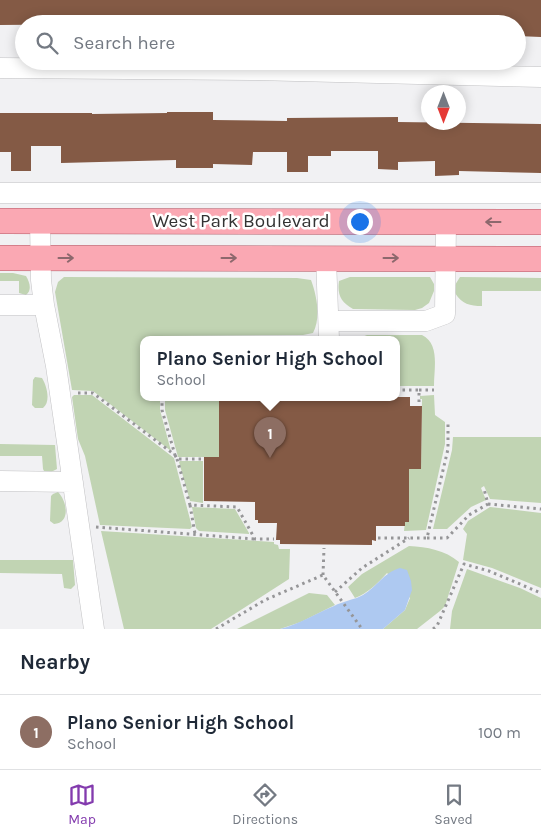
<!DOCTYPE html>
<html lang="en">
<head>
<meta charset="utf-8">
<style>
  body { margin:0; font-family:Karla,sans-serif; background:#f6f6f7; color:#1f2937 }
  .compass { position:absolute; left:421px; top:85px; width:45px; height:45px; border-radius:50%; background:#fff; box-shadow:0 2px 12px #0003; rotate:180deg }
  .you { position:absolute; left:359px; top:221px; width:18px; height:18px; margin:-12px; border:4px solid #fff; border-radius:50%; background:#1a73e8; box-shadow:0 0 0 8px #1a73e833 }
  .badge { display:grid; place-items:center; width:32px; height:32px; border-radius:50%; background:#833bae; color:#fff; font-size:16px; font-weight:700 }
  .pin { position:absolute; translate:-50% -41px; filter:drop-shadow(0 1px 2px #0008) }
  .pin::after { content:''; position:absolute; top:26px; width:18px; height:15px; background:inherit; clip-path:polygon(0 0,100% 0,50% 100%) }
  .popup { position:absolute; left:140px; top:336px; width:260px; height:65px; box-sizing:border-box; display:grid; place-content:center; border-radius:10px; background:#fff; filter:drop-shadow(0 1px 4px #0005); font-size:16px; white-space:nowrap; color:#747a83 }
  .popup b { font-size:19px; color:#1f2937 }
  .popup::after { content:''; position:absolute; left:50%; top:100%; margin-left:-10px; border:10px solid transparent; border-top-color:#fff }
  .list { margin:0; padding:0; list-style:none }
  h2 { display:flex; justify-content:space-between; align-items:center; height:65px; margin:0; padding:0 20px; font-size:21px }
  h2 small { font-size:16px; font-weight:400; color:#747a83 }
  .list li { display:grid; grid-template-columns:32px 1fr auto; gap:15px; align-items:center; box-sizing:border-box; height:75px; padding:0 20px; border-top:1px solid #e0e1e3 }
  .list b { display:block; font-size:19px; white-space:nowrap }
  .list p { margin:0; font-size:16px; white-space:nowrap; color:#747a83 }
  .list em { font-size:16px; font-style:normal; color:#747a83 }
  .icon { flex:none; width:28px; height:28px; fill:none; stroke:currentColor; stroke-width:2; stroke-linecap:round; stroke-linejoin:round }
  .map { position:relative; flex:none; width:541px; height:629px; overflow:hidden }
  .search { position:absolute; background:#fff; box-shadow:0 2px 12px #0003; left:15px; right:15px; top:15px; height:55px; display:flex; align-items:center; gap:12px; box-sizing:border-box; padding:0 18px; border-radius:28px; color:#747a83; font-size:19px }
  .sheet { height:140px; background:#fff }
  nav { display:flex; justify-content:space-around; align-items:center; box-sizing:border-box; height:70px; border-top:1px solid #e0e1e3; background:#fff; font-size:14px; color:#747a83 }
  nav a { display:grid; justify-items:center; gap:2px }
  nav .on { color:#833bae }
  .map>svg:first-child { display:block }
  .green { fill:#c1d4b3 }
  .water { fill:#aec9f1 }
  .building { fill:#845a45 }
  .lines { fill:none; stroke-linecap:round; stroke-linejoin:round }
  .minor-casing { stroke:#c2c2c4; stroke-width:21 }
  .major-casing { stroke:#b25966; stroke-width:26 }
  .path { stroke:#969698; stroke-width:3; stroke-dasharray:2.5 4; stroke-linecap:butt }
  .minor { stroke:#fff; stroke-width:20 }
  .major { stroke:#faa8b3; stroke-width:25 }
  .oneway { stroke:#8d686d }
  .labels { text-anchor:middle; dominant-baseline:central; stroke-width:5; stroke-linejoin:round; paint-order:stroke }
  .street-label { font-size:19px; fill:#333; stroke:#fff }
</style>
</head>
<body>
<div class="map">
<svg width="541" height="629" viewBox="0 0 541 629">
  <rect width="100%" height="100%" fill="#f1f1f3"/>
  <path class="green" d="M0,273H13L26,276C30,283 32,290 26,295L19,293V281H0Z
    M64,277L297,278L311,280C317,296 321,318 313,333L303,335L158,336L157,339H144V397H160V410L171,451L93,391L72,390L55,292L58,282Z
    M350,277H430L434,284V291L429,303L422,308L415,310L353,309C341,302 337,295 339,281Z
    M460,277L541,278V291H482V306C470,306 462,304 455,293V285Z
    M367,335H422C440,344 434,368 434,386H396V339H357Z
    M35,377L42,378C47,386 51,402 43,408H35L32,405L33,380Z
    M74,395H92L174,458L192,527L190,529L100,525L85,456L78,439L72,397Z
    M434,395L435,415L445,422V444L426,530L404,531L405,522H409V469H421L422,399H420V396Z
    M165,400H219V457H178L165,410Z
    M453,437H541V503L490,499L484,486L481,488L486,500L471,507L447,529H433L452,450Z
    M0,444L55,445L57,469L51,472L44,471L43,469L42,456H0Z
    M180,461H203V503L190,501L179,462Z
    M58,492C67,501 71,523 54,524L50,521L51,496L53,494Z
    M192,507L235,509L249,533V534L199,531L196,528Z
    M490,507L541,513V588L492,568L463,560L467,534L463,529L468,521Z
    M101,531L274,542V544L278,545L279,549H290L289,579L211,629H124Z
    M409,546C427,547 445,550 459,562L445,606L440,611L417,629H383L405,610L410,598L387,573C378,583 368,593 355,598L348,587L362,574Z
    M0,560H73L75,585L71,589L64,588L62,574L0,573Z
    M467,569L520,588L541,598V629H450L452,611Z
    M309,593L327,595L335,605L301,622L280,629H237Z"/>
  <path class="water" d="M400,568L407,570L411,581L412,590L405,610L383,629H280C299,624 315,614 334,606C343,601 354,600 363,595C378,586 383,573 400,568Z"/>
  <path class="building" d="M0,0H541V37L517,36V24H191V16H113V24L0,25Z
    M167,112H213V120L287,121V118L398,117V122L541,124V173L459,171V175L435,176V161L398,162V170L378,169V151H331V156H308V172H287V152H253L252,165L213,164V168H176V160L61,163V146H31V171H11V152H0V113H92V114L167,113Z
    M219,397H410V406H422L421,469H409V522H405V526H376V541L372,540V545L280,544V540H276L277,523H258V520H255V502L204,501V457H219Z"/>
  <g class="lines">
    <g class="minor-casing">
      <path id="minor" d="M0,68L251,70L541,77
        M0,193H541
        M40,221L41,280L44,305L56,366L94,629
        M326,258L329,339
        M0,305H44
        M329,321H426L445,314L446,222
        M0,481L73,482"/>
    </g>
    <g class="major-casing">
      <path id="major" d="M0,221L541,222
        M0,258L541,259"/>
    </g>
    <path class="path" d="M396,390H419V404
      M419,390H434
      M78,393H93L175,455L162,410V397
      M175,455L177,459H202
      M177,459L190,505L237,507L255,539H274
      M488,504L541,509
      M190,505L195,534
      M96,527L255,539
      M378,538H427L448,449V422
      M427,538H447L469,515L488,504L484,489
      M323,575L324,548
      M335,592L362,568L409,538
      M216,629L265,600L323,575L362,629
      M433,629L437,626L464,564L489,571L541,593"/>
    <use href="#minor" class="minor"/>
    <use href="#major" class="major"/>
  </g>
  <defs><path id="oneway-shaft" d="M-6 0H5M1.5-3L5.5 0L1.5 3" fill="none" stroke-width="1.6" stroke-linecap="round" stroke-linejoin="round" transform="scale(1.25)"/></defs>
  <g class="oneway">
    <use href="#oneway-shaft" transform="translate(493 222) rotate(-180)"/>
    <use href="#oneway-shaft" transform="translate(66 258)"/>
    <use href="#oneway-shaft" transform="translate(229 258)"/>
    <use href="#oneway-shaft" transform="translate(391 258)"/>
  </g>
  <g class="labels">
    <g class="street-label">
      <text x="241" y="221">West Park Boulevard</text>
    </g>
  </g>
</svg>
<svg class="compass" viewBox="-18 -18 36 36"><path d="M0-13l5 13h-10z" fill="#e53935"/><path d="M0 13l5-13h-10z" fill="#747a83"/></svg>
<div class="you"></div>
<div class="pin badge" style="left:270px;top:458px;background:#8d6e63">1</div>
<div class="popup"><b>Plano Senior High School</b>School</div>
<div class="search"><svg class="icon" aria-label="search" viewBox="0 0 24 24"><circle cx="10" cy="10" r="6"/><path d="M15 15l6 6"/></svg>Search here</div>
</div>
<section class="sheet">
<h2>Nearby<small></small></h2>
<ul class="list">
<li><span class="badge" style="background:#8d6e63">1</span><div><b>Plano Senior High School</b><p>School</p></div><em>100 m</em></li>
</ul>
</section>
<nav>
<a class="on"><svg class="icon" aria-label="map" viewBox="0 0 24 24"><path d="M3 6l6-2 6 2 6-2v14l-6 2-6-2-6 2zM9 4v14M15 6v14"/></svg>Map</a>
<a><svg class="icon" aria-label="directions" viewBox="0 0 24 24"><path d="M12 3l9 9-9 9-9-9zM9 14v-3h6M13 9l2 2-2 2"/></svg>Directions</a>
<a><svg class="icon" aria-label="saved" viewBox="0 0 24 24"><path d="M7 4h10v16l-5-4-5 4z"/></svg>Saved</a>
</nav>
</body>
</html>
